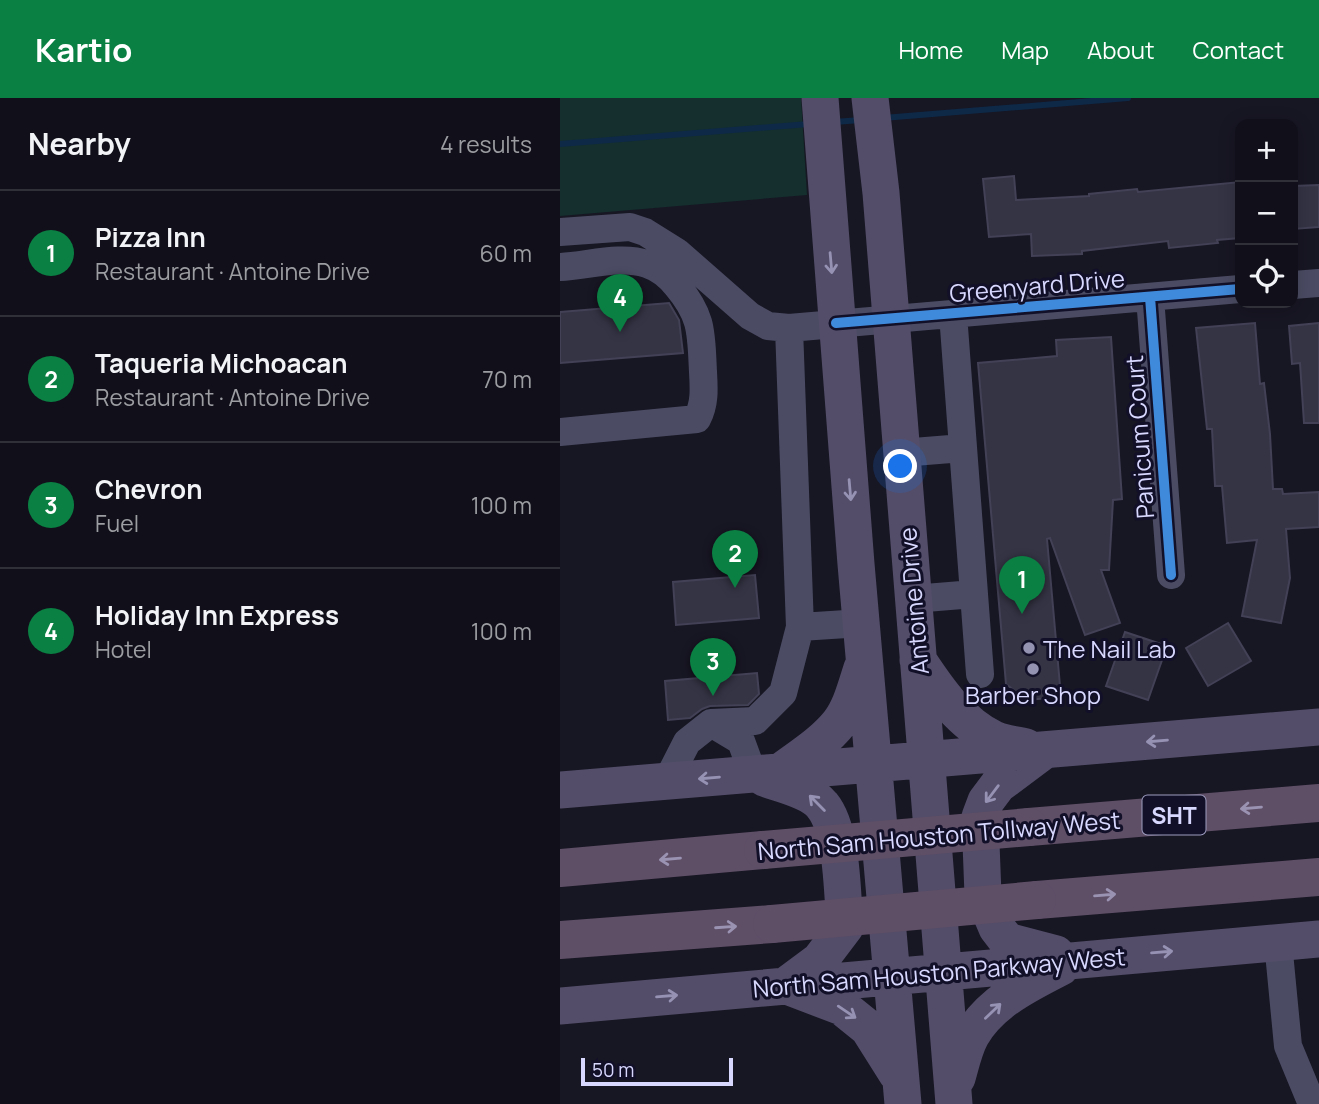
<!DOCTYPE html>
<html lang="en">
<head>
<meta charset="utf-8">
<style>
  body { margin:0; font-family:Manrope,sans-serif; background:#1a1923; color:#f1f3f6 }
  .controls { position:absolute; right:21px; top:21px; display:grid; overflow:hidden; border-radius:14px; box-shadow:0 4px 18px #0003 }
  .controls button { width:63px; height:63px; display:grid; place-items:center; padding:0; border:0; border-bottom:2px solid #303039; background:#11101a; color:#f1f3f6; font:35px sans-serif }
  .scale { position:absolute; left:21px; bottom:18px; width:152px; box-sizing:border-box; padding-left:7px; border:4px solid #d8d8ff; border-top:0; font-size:19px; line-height:24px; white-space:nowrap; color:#d8d8ff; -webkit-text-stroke:5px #121029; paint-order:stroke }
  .you { position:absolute; left:341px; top:369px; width:24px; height:24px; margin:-18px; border:5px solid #fff; border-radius:50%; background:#1a73e8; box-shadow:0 0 0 10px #1a73e833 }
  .badge { display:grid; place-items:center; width:46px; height:46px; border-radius:50%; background:#0b8043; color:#fff; font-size:23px; font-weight:700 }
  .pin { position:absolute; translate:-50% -58px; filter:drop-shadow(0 2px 4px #0008) }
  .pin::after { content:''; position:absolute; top:37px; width:24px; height:21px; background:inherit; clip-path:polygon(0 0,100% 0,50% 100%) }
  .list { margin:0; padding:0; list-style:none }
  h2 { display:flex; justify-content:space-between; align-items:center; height:91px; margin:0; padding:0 28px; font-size:30px }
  h2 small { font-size:23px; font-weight:400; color:#9c9da2 }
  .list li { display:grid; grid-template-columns:46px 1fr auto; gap:21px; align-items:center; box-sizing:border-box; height:126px; padding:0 28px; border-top:2px solid #303039 }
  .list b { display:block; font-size:26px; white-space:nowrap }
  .list p { margin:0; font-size:23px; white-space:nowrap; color:#9c9da2 }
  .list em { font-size:23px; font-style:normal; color:#9c9da2 }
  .icon { flex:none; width:38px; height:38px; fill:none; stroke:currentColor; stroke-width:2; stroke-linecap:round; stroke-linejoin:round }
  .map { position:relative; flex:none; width:759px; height:1006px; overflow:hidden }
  header { display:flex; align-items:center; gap:42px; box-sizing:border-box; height:98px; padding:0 35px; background:#0b8043; color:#fff }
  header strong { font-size:33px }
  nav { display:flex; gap:38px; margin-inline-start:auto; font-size:24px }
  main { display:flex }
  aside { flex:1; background:#11101a }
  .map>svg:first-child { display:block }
  .green { fill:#142f2d }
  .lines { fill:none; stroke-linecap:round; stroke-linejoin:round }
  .stream { stroke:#0e2947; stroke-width:6 }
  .building { fill:#353445; stroke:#424156; stroke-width:2 }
  .minor { stroke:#4b4c64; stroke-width:28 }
  .major { stroke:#534d69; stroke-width:37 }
  .highway { stroke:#5e4e66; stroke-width:38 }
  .highway-bridge { stroke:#5e4e66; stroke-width:38 }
  .cycleway-casing { stroke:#121029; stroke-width:15 }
  .cycleway { stroke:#408adc; stroke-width:10 }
  .oneway { stroke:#9692b4 }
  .oneway2 { stroke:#9b93b2 }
  .poi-dot { fill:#9494b2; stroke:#121029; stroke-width:2.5 }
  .labels { text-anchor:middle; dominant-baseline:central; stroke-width:6; stroke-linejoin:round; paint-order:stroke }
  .shield { fill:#121029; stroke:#9d9cbf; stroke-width:2 }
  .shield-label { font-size:23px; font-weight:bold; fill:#d8d8ff }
  .street-label { font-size:24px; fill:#d8d8ff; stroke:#121029 }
  .poi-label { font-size:24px; fill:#d8d8ff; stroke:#121029; text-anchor:start }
</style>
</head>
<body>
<header>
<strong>Kartio</strong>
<nav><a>Home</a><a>Map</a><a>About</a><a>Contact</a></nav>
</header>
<main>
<aside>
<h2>Nearby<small>4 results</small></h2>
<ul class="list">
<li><span class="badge">1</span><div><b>Pizza Inn</b><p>Restaurant · Antoine Drive</p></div><em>60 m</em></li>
<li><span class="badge">2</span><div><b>Taqueria Michoacan</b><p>Restaurant · Antoine Drive</p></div><em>70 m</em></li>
<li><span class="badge">3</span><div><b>Chevron</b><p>Fuel</p></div><em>100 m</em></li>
<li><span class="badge">4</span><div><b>Holiday Inn Express</b><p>Hotel</p></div><em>100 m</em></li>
</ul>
</aside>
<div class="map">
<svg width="759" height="1006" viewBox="0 0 759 1006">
  <rect width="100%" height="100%" fill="#171623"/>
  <path class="green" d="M0,0H241L247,97L0,118Z"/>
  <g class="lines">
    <path class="stream" d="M323,20L568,0
      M274,24L301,22
      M0,46L249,26"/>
  </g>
  <path class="building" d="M454,78L456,102L529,98V96L577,91L578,94L680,84V140L657,142L658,145L609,150L608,143L522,153V156L472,158L471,136L429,139L423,81Z
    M759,87V129L733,131V88Z
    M109,205L119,222L123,255L0,265V214Z
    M695,225L700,286L704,285L710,336L713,391H722L723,396L759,394V429L726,431L730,480L721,525L682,518L697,442L667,445L662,388H655L652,331H647L636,230Z
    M759,225V325H744L740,265L732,266L729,228Z
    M551,239L562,401L553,402L549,472H541L560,525L525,537L490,440L487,441L501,599L466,602L446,586L418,265L497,258L496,242Z
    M195,477L199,520L116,527L113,484Z
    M668,525L691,563L648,588L626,550Z
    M565,534L607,548L588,602L546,588Z
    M197,575L199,596L188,607L150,608L142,611L130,620L108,622L105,583Z"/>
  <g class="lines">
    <path class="minor" d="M0,134L70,129L85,134L117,154L190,218L208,228L229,230L680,191
      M0,169C27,168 60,157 87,166C99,170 109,178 117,188C143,219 141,235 143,274C144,291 145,306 137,321L0,334
      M733,187L759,185
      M590,199L611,477
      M393,216L420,576
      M229,230L240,529
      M341,355L403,350
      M353,501L414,496
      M151,625L181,643L193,676
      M107,683L127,644L151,625L195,623L223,595L240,529L302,525
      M718,844L728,948L752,1006"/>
    <path class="major" d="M260,0L296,466L343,1006
      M310,0L321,95L394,1006
      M358,562C377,591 401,626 434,641C443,646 456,646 466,649
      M485,652L438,687L426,703L420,719L423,797L437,830L447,843L496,856
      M220,674C240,659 263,645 279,625C291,610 296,588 302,570
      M204,680C222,687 250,692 262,707C283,732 282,796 285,829L260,862L225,888
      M0,692L759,629
      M232,890L282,909L308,930L337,976
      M0,908L759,841
      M397,980C401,966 404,951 411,938C430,904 468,886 501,869"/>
    <path class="highway" d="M469,729L759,705
      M0,770L203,752
      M477,802L759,779
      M0,842L212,826"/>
    <path class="highway-bridge" d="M203,752L469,729
      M212,826L477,802"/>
    <g class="cycleway-casing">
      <path id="cycleway" d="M590,199L611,477
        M276,225L680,191"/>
    </g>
    <use href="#cycleway" class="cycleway"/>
  </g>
  <defs><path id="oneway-shaft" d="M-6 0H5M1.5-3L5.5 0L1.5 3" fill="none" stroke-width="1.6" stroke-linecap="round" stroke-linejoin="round" transform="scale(1.75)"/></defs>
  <g class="oneway">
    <use href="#oneway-shaft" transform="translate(271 165) rotate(85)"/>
    <use href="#oneway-shaft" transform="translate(290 392) rotate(85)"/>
    <use href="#oneway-shaft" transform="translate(597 643) rotate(175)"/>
    <use href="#oneway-shaft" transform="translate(149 680) rotate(175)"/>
    <use href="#oneway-shaft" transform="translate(432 696) rotate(127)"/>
    <use href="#oneway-shaft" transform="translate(257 705) rotate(-135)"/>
    <use href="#oneway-shaft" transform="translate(602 854) rotate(-5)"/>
    <use href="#oneway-shaft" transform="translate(107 898) rotate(-5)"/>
    <use href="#oneway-shaft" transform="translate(433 913) rotate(-44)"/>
    <use href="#oneway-shaft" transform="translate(287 914) rotate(34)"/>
  </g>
  <g class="oneway2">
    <use href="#oneway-shaft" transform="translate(691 710) rotate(175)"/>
    <use href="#oneway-shaft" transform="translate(110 761) rotate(175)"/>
    <use href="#oneway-shaft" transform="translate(545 797) rotate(-5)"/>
    <use href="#oneway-shaft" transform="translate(166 829) rotate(-4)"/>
  </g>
  <g class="poi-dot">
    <circle cx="469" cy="550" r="7"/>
    <circle cx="473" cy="571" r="7"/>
  </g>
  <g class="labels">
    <rect class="shield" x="582.5" y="697.5" width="63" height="39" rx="5"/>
    <g class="shield-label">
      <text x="614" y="717">SHT</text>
    </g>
    <g class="street-label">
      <text transform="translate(477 187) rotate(-5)">Greenyard Drive</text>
      <text transform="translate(579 339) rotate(-94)">Panicum Court</text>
      <text transform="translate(353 503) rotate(-95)">Antoine Drive</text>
      <text transform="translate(379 737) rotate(-5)">North Sam Houston Tollway West</text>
      <text transform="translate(379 874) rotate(-5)">North Sam Houston Parkway West</text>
    </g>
    <g class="poi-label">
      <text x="483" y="550">The Nail Lab</text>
      <text x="473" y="596" text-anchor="middle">Barber Shop</text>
    </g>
  </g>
</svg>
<div class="controls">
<button>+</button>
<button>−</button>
<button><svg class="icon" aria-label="locate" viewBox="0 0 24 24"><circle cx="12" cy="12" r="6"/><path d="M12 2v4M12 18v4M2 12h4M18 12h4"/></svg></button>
</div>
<div class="scale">50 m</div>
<div class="you"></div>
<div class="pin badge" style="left:462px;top:516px">1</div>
<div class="pin badge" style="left:175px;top:490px">2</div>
<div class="pin badge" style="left:153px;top:598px">3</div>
<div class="pin badge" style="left:60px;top:234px">4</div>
</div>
</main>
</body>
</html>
